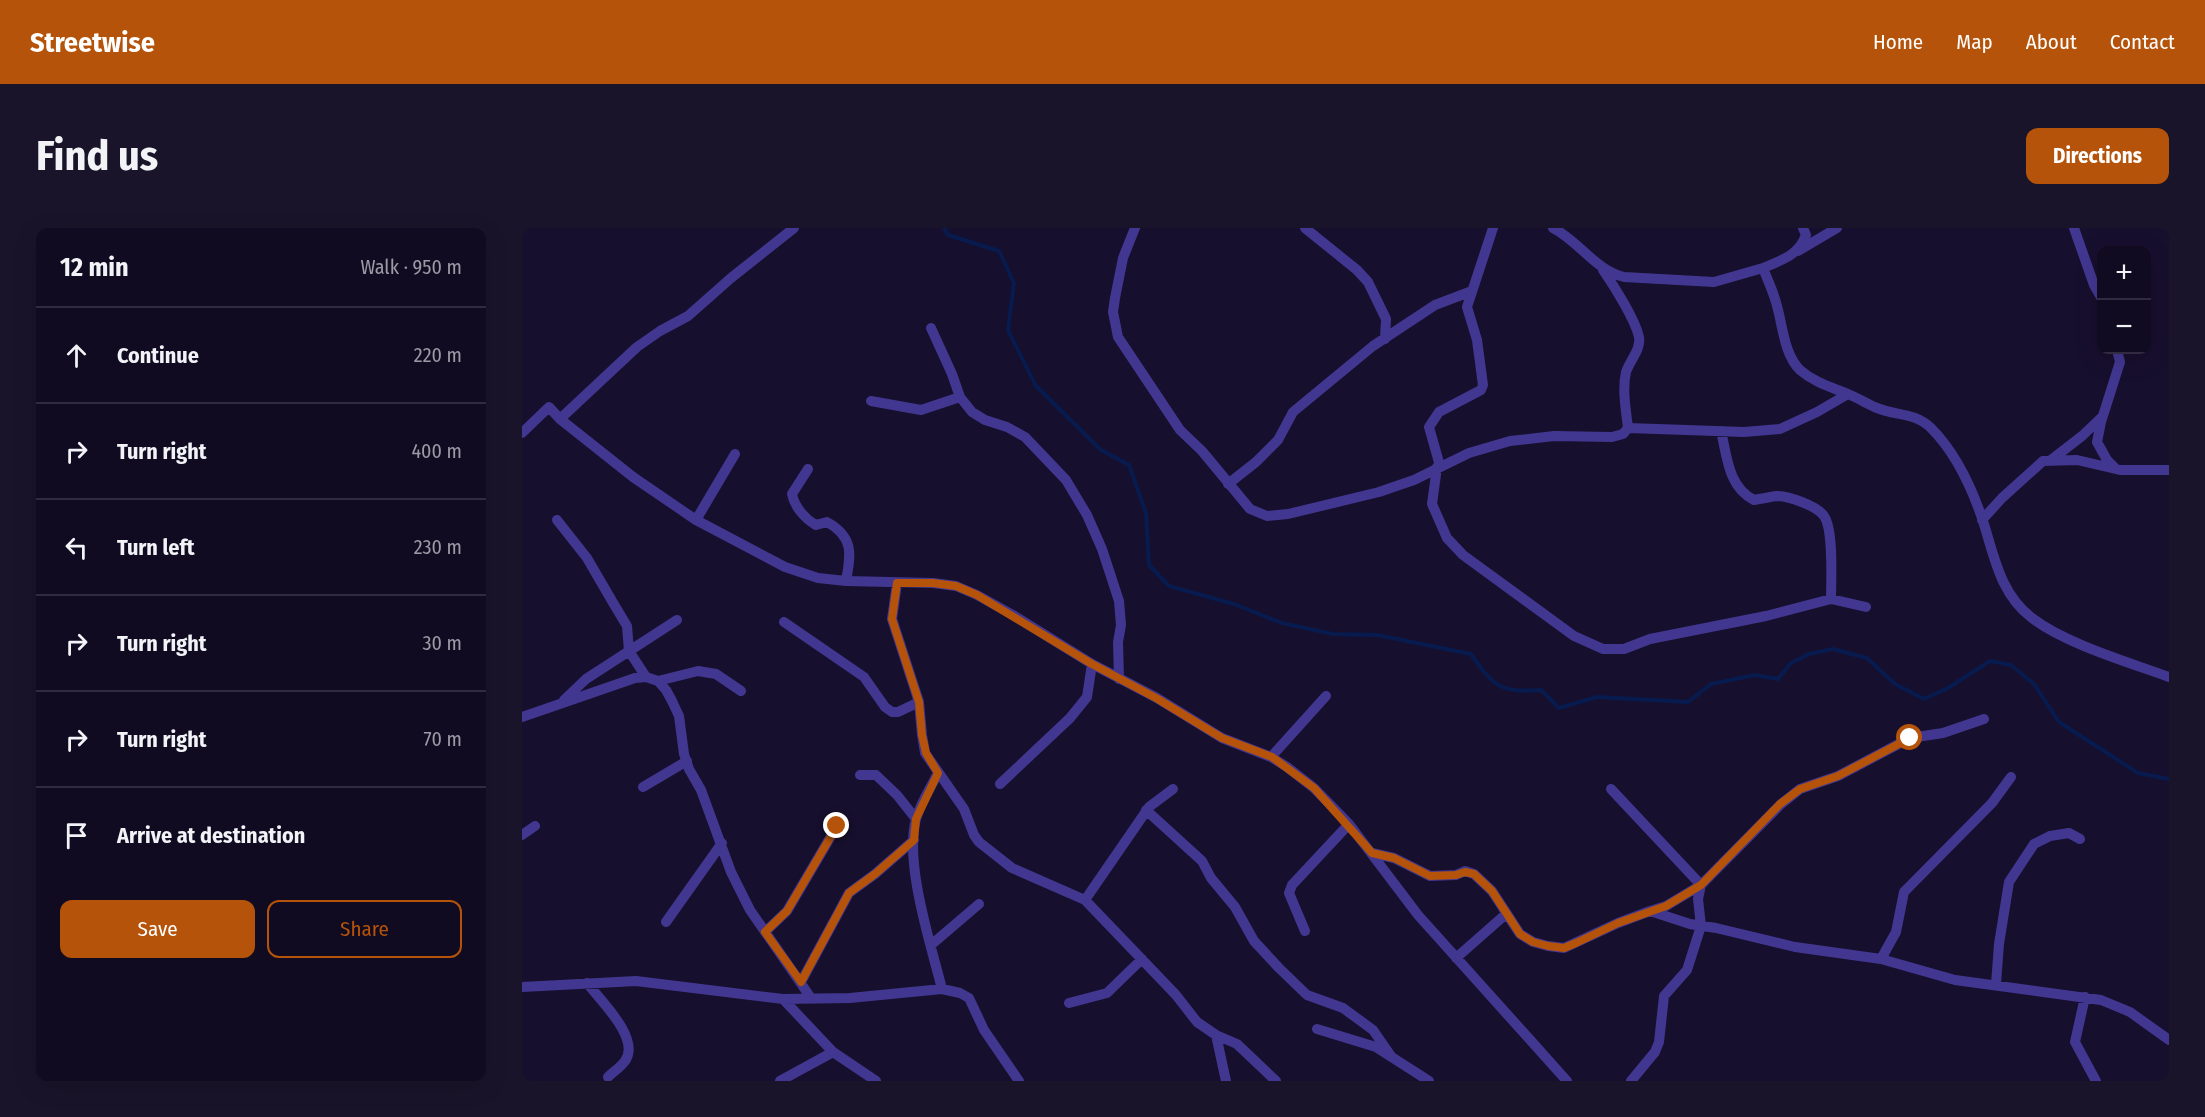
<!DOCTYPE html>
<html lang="en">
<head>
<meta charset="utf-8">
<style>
  body { margin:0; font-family:"Fira Sans Condensed",sans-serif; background:#1a142a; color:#f1f3f6 }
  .controls { position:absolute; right:18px; top:18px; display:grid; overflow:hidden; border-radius:12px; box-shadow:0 6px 24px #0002 }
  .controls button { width:54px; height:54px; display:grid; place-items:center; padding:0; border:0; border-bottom:2px solid #302b40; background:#110b22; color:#f1f3f6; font:30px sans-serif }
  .stop { position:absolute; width:18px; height:18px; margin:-14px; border:4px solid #b45309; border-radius:50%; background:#fff }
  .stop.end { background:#b45309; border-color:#fff; box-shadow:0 2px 6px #0008 }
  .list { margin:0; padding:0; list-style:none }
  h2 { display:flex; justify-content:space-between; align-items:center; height:78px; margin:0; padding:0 24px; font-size:26px }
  h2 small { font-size:20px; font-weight:400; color:#9c9ba5 }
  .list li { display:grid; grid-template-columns:39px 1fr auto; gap:18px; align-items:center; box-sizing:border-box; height:96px; padding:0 24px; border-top:2px solid #302b40 }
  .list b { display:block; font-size:22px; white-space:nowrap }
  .list em { font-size:20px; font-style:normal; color:#9c9ba5 }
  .actions { display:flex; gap:12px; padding:18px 24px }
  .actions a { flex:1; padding:14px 0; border:2px solid #b45309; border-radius:12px; text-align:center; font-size:21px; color:#b45309 }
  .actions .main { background:#b45309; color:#fff }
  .icon { flex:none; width:33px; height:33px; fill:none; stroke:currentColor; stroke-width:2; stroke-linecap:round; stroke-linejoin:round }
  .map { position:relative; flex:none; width:1647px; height:853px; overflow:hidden; border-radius:12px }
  header { display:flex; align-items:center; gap:36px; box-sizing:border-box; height:84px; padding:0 30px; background:#b45309; color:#fff }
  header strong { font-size:28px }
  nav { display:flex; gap:33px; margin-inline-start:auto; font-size:21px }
  .intro { display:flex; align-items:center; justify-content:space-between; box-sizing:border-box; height:144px; padding:0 36px }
  h1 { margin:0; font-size:42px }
  .button { padding:15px 27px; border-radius:12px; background:#b45309; color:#fff; font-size:21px; font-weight:700 }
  main { display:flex; gap:36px; padding:0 36px }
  aside { flex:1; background:#110b22; border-radius:12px; box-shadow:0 6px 24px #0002 }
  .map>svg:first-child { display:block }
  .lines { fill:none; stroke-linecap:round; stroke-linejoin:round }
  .stream { stroke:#071b4f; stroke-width:4 }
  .minor { stroke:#423790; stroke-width:10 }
  .route { stroke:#b45309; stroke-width:8 }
</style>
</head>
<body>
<header>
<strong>Streetwise</strong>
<nav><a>Home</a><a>Map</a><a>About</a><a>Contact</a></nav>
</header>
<div class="intro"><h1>Find us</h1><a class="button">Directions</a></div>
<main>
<aside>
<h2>12 min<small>Walk · 950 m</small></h2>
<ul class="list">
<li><svg class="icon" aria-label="ahead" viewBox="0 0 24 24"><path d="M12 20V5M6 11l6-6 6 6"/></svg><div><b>Continue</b></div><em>220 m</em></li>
<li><svg class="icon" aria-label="right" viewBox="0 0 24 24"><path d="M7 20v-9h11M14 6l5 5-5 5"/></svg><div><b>Turn right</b></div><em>400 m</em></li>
<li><svg class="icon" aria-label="left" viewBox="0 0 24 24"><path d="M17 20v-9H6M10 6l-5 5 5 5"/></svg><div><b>Turn left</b></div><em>230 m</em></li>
<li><svg class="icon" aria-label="right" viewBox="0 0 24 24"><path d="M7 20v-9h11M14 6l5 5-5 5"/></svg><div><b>Turn right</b></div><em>30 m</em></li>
<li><svg class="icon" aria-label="right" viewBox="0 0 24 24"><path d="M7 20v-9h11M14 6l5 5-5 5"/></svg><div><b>Turn right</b></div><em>70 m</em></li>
<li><svg class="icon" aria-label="arrive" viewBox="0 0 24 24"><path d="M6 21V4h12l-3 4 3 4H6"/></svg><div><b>Arrive at destination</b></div></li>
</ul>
<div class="actions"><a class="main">Save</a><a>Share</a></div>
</aside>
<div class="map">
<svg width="1647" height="853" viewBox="0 0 1647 853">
  <rect width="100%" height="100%" fill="#170f2e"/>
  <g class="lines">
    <path class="stream" d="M422,0L426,7L477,23L492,55L486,102L514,158L579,222L607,237L624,285L627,337L647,358L712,376L760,395L811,406L855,407L949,426C971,458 978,465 1019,462L1037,480L1075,469L1166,474L1189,456L1233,447L1256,451L1269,435L1287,426L1311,421L1345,430L1373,456L1402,471L1426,460L1468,433L1489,437L1512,456L1537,494L1616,545L1647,551"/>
    <path class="minor" d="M613,0L601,30L593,70L591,84L596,109L658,202L680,223L728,281L745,288L766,286L857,264L892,252L947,225L988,213L1032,208L1090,209L1101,206L1106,200L1222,204L1258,201L1295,184L1326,166
      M783,0L835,42L846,54L864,91L863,111
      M1031,0C1058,14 1073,42 1102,49L1192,54L1241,40
      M1281,0L1284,7C1277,27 1260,32 1241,40C1246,53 1252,65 1255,78C1261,99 1262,126 1278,142C1293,155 1309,159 1326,166C1336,170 1345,176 1355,180C1374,188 1393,184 1409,200C1433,224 1449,258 1460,290C1472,326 1477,365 1510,390C1544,416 1606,434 1647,449
      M1552,0L1572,57L1580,71
      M1276,23L1315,0
      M1081,42C1092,58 1113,91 1117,109C1119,122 1108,132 1104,144C1100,162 1104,182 1106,200
      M409,100L430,146L438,169L450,184L463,192L485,199L503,209L544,252L565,287L580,321L597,373L599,397L596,414L597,451
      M349,173L399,182L438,169
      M38,191L115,119L138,103L166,88L209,50L272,0
      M1199,203C1205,228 1206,259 1232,272C1239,271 1247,269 1255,268C1267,268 1295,278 1302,288C1312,302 1309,353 1309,371
      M0,205L27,179L38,191L111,249L174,292L263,339L296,350L324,353L411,355L434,358L455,367L491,387L570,436L635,470L700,510L749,529L765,539L792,560L827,596L896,687L1045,853
      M1529,232L1560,208L1581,188
      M918,238L907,199L917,184L959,162L961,157L955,112L945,79L971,0
      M915,239L910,276L925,310L941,327L1052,408L1081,421H1102L1128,411L1244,388L1309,371L1344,379
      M286,241L270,266C272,278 283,291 294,297L305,294C332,309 329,326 324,353
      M1594,241L1585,232L1575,214L1579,194L1598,134L1595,122
      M706,256L734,234L756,212L771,184L851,118L913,77L950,63
      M35,292L65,330L90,373L105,398L107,423L124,449
      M174,292L213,226
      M1460,292L1480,270L1521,233L1555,232L1598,242H1647
      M375,355L370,391L397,474L400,507L403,525L442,581L452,607L457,614L490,640L563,672L654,767L675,794L694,807L715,816L754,853
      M262,394L342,449L363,479L370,484H376L397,474
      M136,453L176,443L194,446L219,463
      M42,472L64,451L155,392
      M0,489L113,450L124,449L136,453L144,462L150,473L157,488L162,526L167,541L179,562L209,644L228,682L289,770
      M749,529L804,468
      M416,545C409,559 398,576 394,591C382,635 409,717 420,761
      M338,547H354L375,567L394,591
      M478,556L548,490L565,469L570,436
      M121,559L165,533
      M1089,561L1179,657L1176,671L1179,698L1165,742L1142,768L1137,814L1133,824L1109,853
      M624,582L680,633L689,650L713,679L732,713L757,740L785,767L821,780L851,802L869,828
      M0,607L13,598
      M850,625L872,630L908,648L934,647L943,643L952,646L970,663L998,706L1011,714L1026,718L1042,720L1096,695L1128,683L1168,696L1194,700L1273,719L1359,731L1433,752L1579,772L1608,784L1647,812
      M563,672L627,579L651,561
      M1128,683L1144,678L1179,657L1259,576L1278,561L1316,548L1388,510L1421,505L1462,491
      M144,694L200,615
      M783,703L767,665L770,657L827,596
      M243,704L265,683L315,598
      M409,717L457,676
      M934,730L984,686
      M1359,731L1374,704L1382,664L1470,575L1489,549
      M279,754L327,665L353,646L392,612
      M65,755C79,773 119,811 103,833C99,839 91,844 86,849
      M1474,756L1477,716L1487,654L1512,616L1528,608L1547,605L1558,611
      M0,759L114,753L261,771L328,770L420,761L438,765L447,770L462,802L497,853
      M1563,769L1553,814L1574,853
      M261,771L311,824L354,853
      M547,775L585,765L620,731
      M795,801L854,819L907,853
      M694,807L704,853
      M258,853L311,824"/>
  </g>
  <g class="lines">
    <path class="route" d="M315,598L265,683L243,704L279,754L327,665L353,646L392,612L394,591L416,545L404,525L400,507L397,474L370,391L375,355H411L434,358L455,367L570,436L634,470L700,510L750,529L792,560L850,625L872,630L908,648L934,647L943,644L952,646L970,663L998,706L1011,714L1026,718L1042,720L1054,715L1096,695L1144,678L1179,657L1258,576L1278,561L1316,548L1388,510"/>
  </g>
</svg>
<div class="controls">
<button>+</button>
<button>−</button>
</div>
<div class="stop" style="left:1388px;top:510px"></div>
<div class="stop end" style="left:315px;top:598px"></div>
</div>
</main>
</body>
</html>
